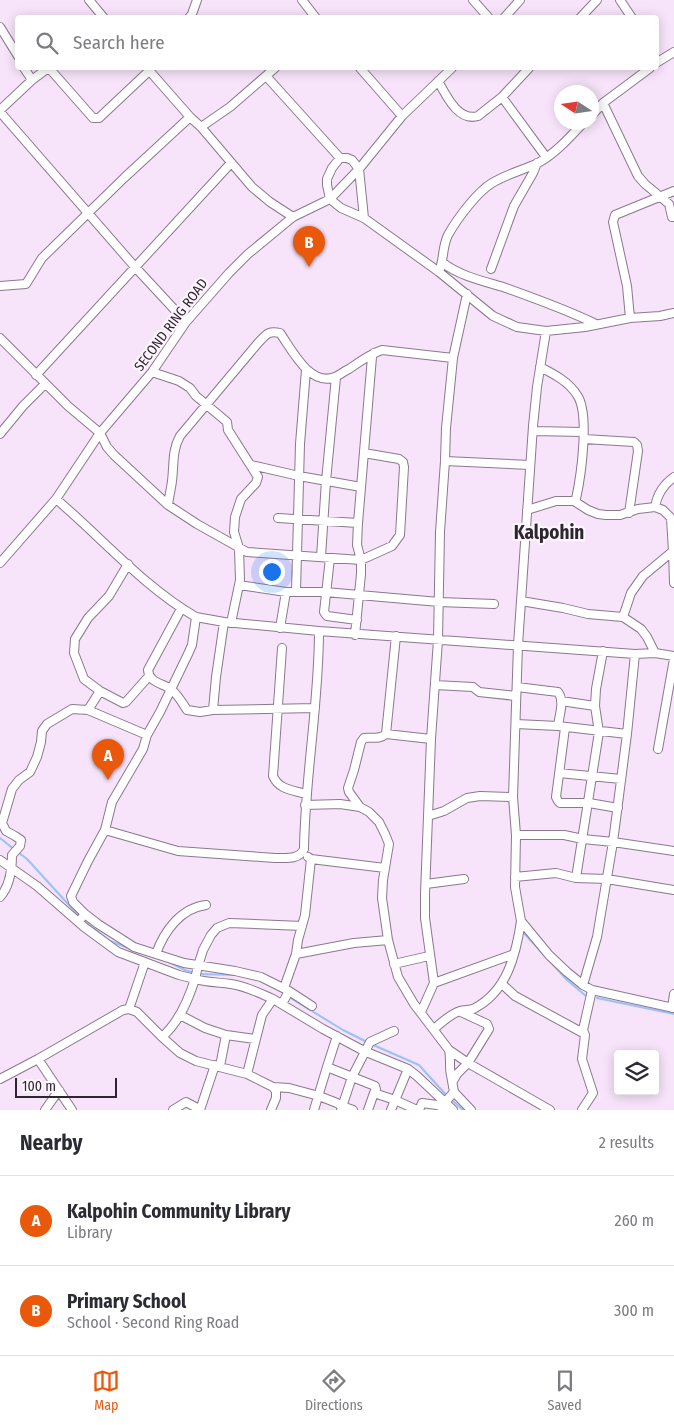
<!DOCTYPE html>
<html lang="en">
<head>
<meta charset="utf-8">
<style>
  body { margin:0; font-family:"Fira Sans Condensed",sans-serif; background:#f2f2f3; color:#2b2b33 }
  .controls { position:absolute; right:15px; bottom:15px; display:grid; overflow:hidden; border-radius:5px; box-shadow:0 2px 12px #0003 }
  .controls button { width:45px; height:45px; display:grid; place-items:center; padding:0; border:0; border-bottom:1px solid #e1e1e2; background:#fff; color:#2b2b33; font:25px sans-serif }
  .compass { position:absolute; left:554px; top:85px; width:45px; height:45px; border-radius:50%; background:#fff; box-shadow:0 2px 12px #0003; rotate:282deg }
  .scale { position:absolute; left:15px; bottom:12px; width:102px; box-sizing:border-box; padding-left:5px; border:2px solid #2e262f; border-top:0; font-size:14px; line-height:18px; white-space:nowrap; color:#2e262f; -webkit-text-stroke:4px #fdf5fe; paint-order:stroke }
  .you { position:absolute; left:271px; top:571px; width:18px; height:18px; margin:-12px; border:4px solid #fff; border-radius:50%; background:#1a73e8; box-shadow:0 0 0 8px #1a73e833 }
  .badge { display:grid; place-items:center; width:32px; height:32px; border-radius:50%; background:#ea580c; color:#fff; font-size:16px; font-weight:700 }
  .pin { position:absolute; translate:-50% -41px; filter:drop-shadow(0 1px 2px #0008) }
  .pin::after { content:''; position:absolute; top:26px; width:18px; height:15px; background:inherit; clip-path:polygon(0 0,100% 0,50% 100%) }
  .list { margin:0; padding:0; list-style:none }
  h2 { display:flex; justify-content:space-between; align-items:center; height:65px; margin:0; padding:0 20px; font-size:21px }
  h2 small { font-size:16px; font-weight:400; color:#7c7c81 }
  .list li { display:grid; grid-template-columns:32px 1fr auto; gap:15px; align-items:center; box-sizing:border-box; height:90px; padding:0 20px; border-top:1px solid #e1e1e2 }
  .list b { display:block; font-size:19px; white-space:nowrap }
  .list p { margin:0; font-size:16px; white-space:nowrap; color:#7c7c81 }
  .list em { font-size:16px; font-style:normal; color:#7c7c81 }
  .icon { flex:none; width:28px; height:28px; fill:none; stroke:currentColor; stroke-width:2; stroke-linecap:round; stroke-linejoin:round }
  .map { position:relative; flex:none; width:674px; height:1110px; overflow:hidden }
  .search { position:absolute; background:#fff; box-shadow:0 2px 12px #0003; left:15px; right:15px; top:15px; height:55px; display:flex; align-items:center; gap:12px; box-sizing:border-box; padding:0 18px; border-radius:5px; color:#7c7c81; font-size:19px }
  .sheet { height:245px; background:#fff }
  nav { display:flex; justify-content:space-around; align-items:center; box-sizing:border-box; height:70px; border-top:1px solid #e1e1e2; background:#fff; font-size:14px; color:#7c7c81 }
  nav a { display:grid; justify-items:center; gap:2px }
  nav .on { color:#ea580c }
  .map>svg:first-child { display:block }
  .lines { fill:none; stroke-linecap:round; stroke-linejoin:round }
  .stream { stroke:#9ac1fc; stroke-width:2 }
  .minor-casing { stroke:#8a798d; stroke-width:10 }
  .minor { stroke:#fff; stroke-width:8 }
  .labels { text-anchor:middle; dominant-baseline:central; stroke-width:4.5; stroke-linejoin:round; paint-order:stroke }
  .street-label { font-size:14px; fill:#2e262f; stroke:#fdf5fe }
  .district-label { font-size:19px; font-weight:bold; fill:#2e262f; stroke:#fdf5fe }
</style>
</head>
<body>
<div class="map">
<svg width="674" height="1110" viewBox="0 0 674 1110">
  <rect width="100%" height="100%" fill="#f7e3fa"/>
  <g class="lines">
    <path class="stream" d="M0,838L15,850
      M19,853L27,859L79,916
      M83,920L110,941L131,949
      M523,932L567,980L586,996
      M167,961L185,970L195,973
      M199,974L237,975
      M274,987L285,994
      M289,997L343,1030L367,1042
      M597,998L674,1014
      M371,1044L419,1065L448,1097
      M452,1100L463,1110"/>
    <g class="minor-casing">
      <path id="minor" d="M89,0L104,18
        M302,0L316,18
        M473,0L489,18
        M620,0L632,18
        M189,18L192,14L197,0
        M504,18L520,0
        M580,18L597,0
        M0,27L18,56
        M656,63L674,52
        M24,68L32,80
        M49,68L93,118H99L150,70
        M147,68L190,117L201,127L252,187L270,202L293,217
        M360,68L402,116
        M266,76L340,158H347L352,160L359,169L364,218
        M438,81C446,95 458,122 478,116L502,97L529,68
        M502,97L546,157
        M603,103L638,176L645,184L669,204L672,217H674
        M0,110L32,80L48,68
        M0,112L135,267L186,322
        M592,115L603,103L650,68
        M201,127L230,107L275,68
        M340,158L332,168L327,179V185L330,199L341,208L364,218L439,272L493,316L517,327L546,331L585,327L630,318L660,316L674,313
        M443,263C460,276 483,281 503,287C534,298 567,310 596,324
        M491,269L514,206L533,173L537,163
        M439,272C444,260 442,247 448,235C457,219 477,192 492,183C507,174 523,170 538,163C556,153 570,137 584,122
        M0,286L26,284L42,258L124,178L190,117
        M630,318L627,286L613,222L615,215L674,191
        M546,331L537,387L533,426L518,645L513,797L516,835L515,887L521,921L549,955L567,972L583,985L592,990L674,1008
        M0,338L68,406L100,433L107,447L114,455L168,505L197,524L247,552L361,560L392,546L400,535L404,467L403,462L399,459L364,453
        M540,367C554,374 569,382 577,395C590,413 581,476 576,499L574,501
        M152,372L179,381L190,388L196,396L227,422L228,430L258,477L256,483L241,499L235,517L234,532L239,548L240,580L231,623
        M36,375L231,163
        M533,431L583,432
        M0,434L23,406L45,384
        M584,439L634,442L637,445L638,451L629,513
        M445,461L530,465
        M251,465L299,476L361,487
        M56,499C101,537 145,588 196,617
        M168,505C169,497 171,489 172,481C174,465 172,450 180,436L258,343C266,335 268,330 280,333C292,350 310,387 335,377C340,375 344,371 349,369C359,362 370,354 382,350L453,358
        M527,510L556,501H574L588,510L598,514L606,515H620L638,509L655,507
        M278,518L358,523
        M673,551L674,583
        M321,557L326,481L336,377
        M330,558L324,612L327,616L357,620
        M0,563L56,499L100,433L152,372L186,322L229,273L248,254L293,217L330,199L359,169L402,116L452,68
        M128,564L109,596L88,618L75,639L74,653L84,679L100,691L123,703L126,702L149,676
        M239,585L286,592H325L439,602L494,604
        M296,591L300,444L306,370
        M521,601L563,608L588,614L623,617L641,629L647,637L655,653
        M181,609L148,670C149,683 163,683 172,690C178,695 183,704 187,710L200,712L213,710L315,708
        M623,617L631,593L643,576L673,551L671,518L663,510L655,507C657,495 664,484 674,477
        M280,628L286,592
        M355,635L361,574V560L357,545L358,523L372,357L374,353
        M396,636L386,734L431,739
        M282,648L273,776C279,790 293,790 306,794
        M435,685L473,687L479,692L516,696
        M517,687L558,692C565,701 559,716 558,726
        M561,701L595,706
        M88,710L100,691
        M213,710L216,677L224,622
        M516,724L558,726L627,734
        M565,728L556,797L558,801L560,803H589L618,808
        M658,749L674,659
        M559,773L621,779
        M305,805L340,804L360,807L369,812L379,822L385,834L389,844L383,880L382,898L388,940L398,977L414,1004L449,1050C451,1059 449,1067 451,1075C452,1081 453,1086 454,1092L447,1100L445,1108V1110
        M360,807L349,792L348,788L354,770L361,742L364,738C372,737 379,740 386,734
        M428,816L444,811L467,798L480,796L513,797
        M105,830L178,851L275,858C286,858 299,860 304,849C305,776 319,704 319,631L635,654L655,653L674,656
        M516,835H564L583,839L613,842L674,851
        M308,857L311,859L385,868
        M0,860L37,886L84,927L118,952L179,975L195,979L198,966L203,950L211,935L217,928L229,923L302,926
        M515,877L556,873L576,878L607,879L674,890
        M576,878L599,732L595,706L596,689L603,651
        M426,884L464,879
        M0,897C10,886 12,870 12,855L20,846L21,840L15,836L6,831L2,823L12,789L19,780L30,772L37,757L41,742L42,731L47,724L72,709L88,710L147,735
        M85,914L98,924L134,947L184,963L235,971L261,977L289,991
        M79,921L85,914L73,902L71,896L88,861L105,830L112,802L143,749L147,735L160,712L189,652L192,645L196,617L224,622L319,631
        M156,954C164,931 181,908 206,905
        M296,954L354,943L388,940
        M394,964L429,956
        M434,983L514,954
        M502,984L515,996L583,1033
        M583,985L597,937L613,842L627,734L635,654
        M284,988L296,954L298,940L305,915L311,859
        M273,999L323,1029L364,1051L408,1069L417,1076L453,1110
        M282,1004L289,991L312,1006
        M672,1008L674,994
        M129,1009L145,962
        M421,1012L434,983L425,918V894L431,739L438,640L440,532L445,461L446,428L453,358L467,294
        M180,1015L205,1028L226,1035
        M434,1029C441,1023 450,1014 460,1011C465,1009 470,1011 475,1008C507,991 516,955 521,921
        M337,1036L327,1067L375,1086L376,1089L374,1093L395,1100L417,1110
        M162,1037C179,1022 188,1001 195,979C209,983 218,982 231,984C246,986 259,993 273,999L262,1015L247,1074
        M449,1050L468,1063L550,1110
        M38,1059L72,1110
        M220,1066L226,1035L255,1039
        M0,1079L38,1059L123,1010L129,1009L137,1012L162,1037L180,1053L196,1061L247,1074L273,1087L276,1091V1098L271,1110
        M453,1081L457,1074L468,1063L489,1029L487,1024L461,1012
        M273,1087L289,1088L319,1096L337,1103L342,1106L353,1110
        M454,1092L471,1110
        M45,1110L59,1090
        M173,1110L186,1102L199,1109
        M200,1110L215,1065
        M314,1110L327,1067
        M341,1110L352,1077L370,1042L394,1031
        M368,1110L374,1093
        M391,1110L408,1069
        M419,1110L422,1103L437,1105L445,1108
        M582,1110L593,1093L582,1059L585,1035L583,1030L592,990"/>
    </g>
    <use href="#minor" class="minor"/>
  </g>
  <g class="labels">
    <g class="street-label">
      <text transform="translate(171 325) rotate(-53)">SECOND RING ROAD</text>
    </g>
    <g class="district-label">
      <text x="549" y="532">Kalpohin</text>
    </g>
  </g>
</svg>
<div class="controls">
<button><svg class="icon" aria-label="layers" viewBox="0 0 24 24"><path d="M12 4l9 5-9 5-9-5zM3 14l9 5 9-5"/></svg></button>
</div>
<svg class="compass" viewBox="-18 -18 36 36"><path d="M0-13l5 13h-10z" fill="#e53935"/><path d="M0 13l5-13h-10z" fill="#7c7c81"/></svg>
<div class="scale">100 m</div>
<div class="you"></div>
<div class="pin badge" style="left:108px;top:780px">A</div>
<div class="pin badge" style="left:309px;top:267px">B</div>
<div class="search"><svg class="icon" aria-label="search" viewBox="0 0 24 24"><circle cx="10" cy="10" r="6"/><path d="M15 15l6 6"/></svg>Search here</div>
</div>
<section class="sheet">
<h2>Nearby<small>2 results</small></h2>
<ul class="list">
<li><span class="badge">A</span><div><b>Kalpohin Community Library</b><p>Library</p></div><em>260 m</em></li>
<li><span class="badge">B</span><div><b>Primary School</b><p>School · Second Ring Road</p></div><em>300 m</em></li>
</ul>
</section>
<nav>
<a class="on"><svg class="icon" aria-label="map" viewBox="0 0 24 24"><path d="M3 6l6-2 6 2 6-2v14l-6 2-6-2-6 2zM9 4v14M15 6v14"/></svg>Map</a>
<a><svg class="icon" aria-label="directions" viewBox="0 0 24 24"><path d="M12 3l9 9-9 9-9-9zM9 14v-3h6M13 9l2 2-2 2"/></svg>Directions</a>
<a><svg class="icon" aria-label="saved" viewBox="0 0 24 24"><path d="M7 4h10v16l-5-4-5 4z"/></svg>Saved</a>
</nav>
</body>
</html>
